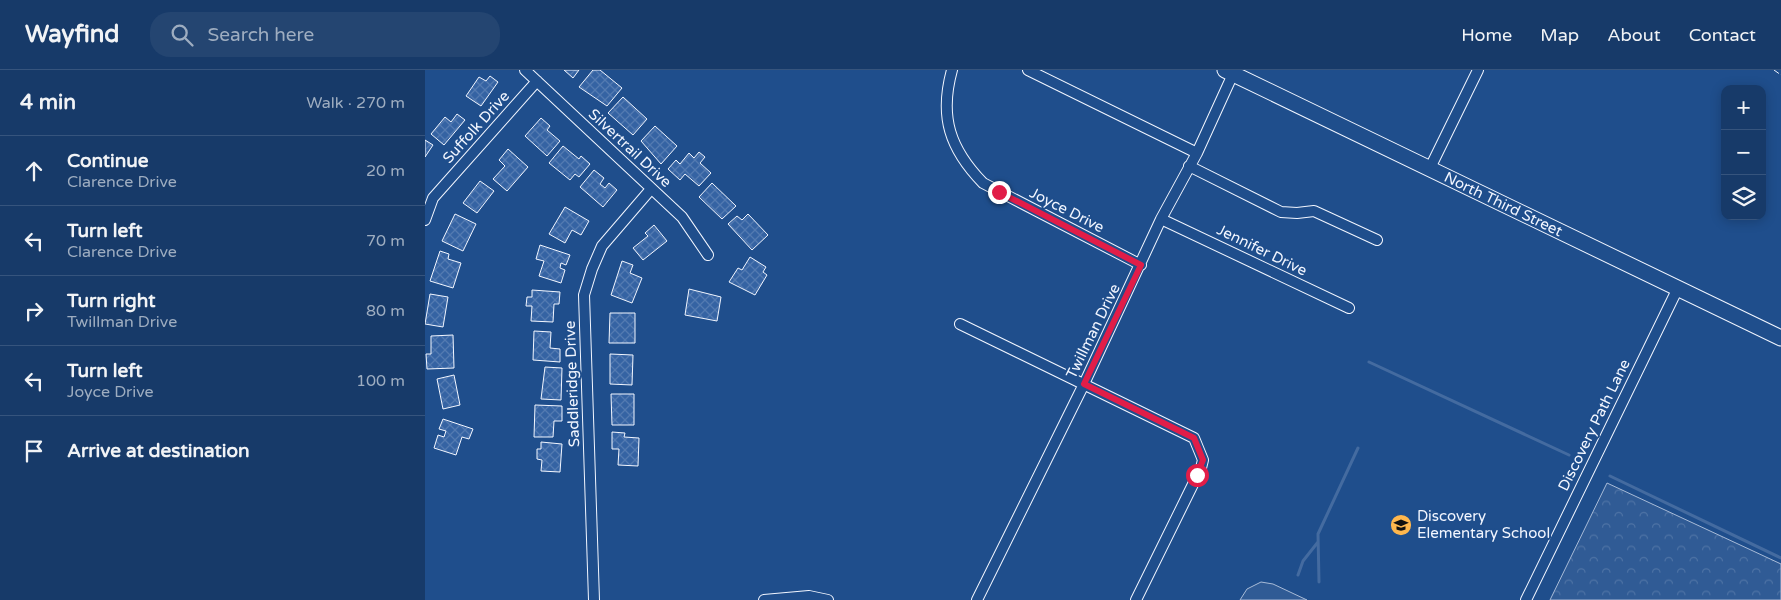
<!DOCTYPE html>
<html lang="en">
<head>
<meta charset="utf-8">
<style>
  body { margin:0; font-family:"Varela Round",sans-serif; background:#244571; color:#f1f3f6 }
  .controls { position:absolute; right:15px; top:15px; display:grid; overflow:hidden; border-radius:10px; box-shadow:0 2px 12px #0003 }
  .controls button { width:45px; height:45px; display:grid; place-items:center; padding:0; border:0; border-bottom:1px solid #36547d; background:#173a69; color:#f1f3f6; font:25px sans-serif }
  .stop { position:absolute; width:15px; height:15px; margin:-11px; border:4px solid #e11d48; border-radius:50%; background:#fff }
  .stop.end { background:#e11d48; border-color:#fff; box-shadow:0 1px 5px #0008 }
  .list { margin:0; padding:0; list-style:none }
  h2 { display:flex; justify-content:space-between; align-items:center; height:65px; margin:0; padding:0 20px; font-size:21px }
  h2 small { font-size:16px; font-weight:400; color:#9eadc0 }
  .list li { display:grid; grid-template-columns:32px 1fr auto; gap:15px; align-items:center; box-sizing:border-box; height:70px; padding:0 20px; border-top:1px solid #36547d }
  .list b { display:block; font-size:19px; white-space:nowrap }
  .list p { margin:0; font-size:16px; white-space:nowrap; color:#9eadc0 }
  .list em { font-size:16px; font-style:normal; color:#9eadc0 }
  .icon { flex:none; width:28px; height:28px; fill:none; stroke:currentColor; stroke-width:2; stroke-linecap:round; stroke-linejoin:round }
  .map { position:relative; flex:none; width:1356px; height:530px; overflow:hidden }
  header { display:flex; align-items:center; gap:30px; box-sizing:border-box; height:70px; padding:0 25px; background:#173a69; border-bottom:1px solid #36547d }
  header strong { font-size:24px }
  nav { display:flex; gap:28px; margin-inline-start:auto; font-size:18px }
  .search { width:350px; height:45px; background:#244571; display:flex; align-items:center; gap:12px; box-sizing:border-box; padding:0 18px; border-radius:20px; color:#9eadc0; font-size:19px }
  main { display:flex }
  aside { flex:1; background:#173a69 }
  .map>svg:first-child { display:block }
  .forest { fill:url(#forest-crowns); stroke:#a8bbd7 }
  .pitch { fill:#305b95; stroke:#a8bbd7 }
  .lines { fill:none; stroke-linecap:round; stroke-linejoin:round }
  .stream { stroke:#446ba0; stroke-width:3 }
  .building { fill:url(#building-cross-hatch); stroke:#f2f6ff }
  .street-casing { stroke:#f2f6ff; stroke-width:12 }
  .primary-casing { stroke:#f2f6ff; stroke-width:17 }
  .street { stroke:#1f4e8c; stroke-width:10 }
  .primary { stroke:#1f4e8c; stroke-width:15 }
  .fence { stroke:#f2f6ff; stroke-width:1; stroke-dasharray:6 2.5; stroke-linecap:butt }
  .route { stroke:#e11d48; stroke-width:6 }
  .labels { text-anchor:middle; dominant-baseline:central; stroke-width:4; stroke-linejoin:round; paint-order:stroke }
  .street-label { font-size:15px; fill:#f2f6ff; stroke:#1f4e8c }
  .poi-label { font-size:15px; fill:#f2f6ff; stroke:#1f4e8c; text-anchor:start }
</style>
</head>
<body>
<header>
<strong>Wayfind</strong>
<div class="search"><svg class="icon" aria-label="search" viewBox="0 0 24 24"><circle cx="10" cy="10" r="6"/><path d="M15 15l6 6"/></svg>Search here</div>
<nav><a>Home</a><a>Map</a><a>About</a><a>Contact</a></nav>
</header>
<main>
<aside>
<h2>4 min<small>Walk · 270 m</small></h2>
<ul class="list">
<li><svg class="icon" aria-label="ahead" viewBox="0 0 24 24"><path d="M12 20V5M6 11l6-6 6 6"/></svg><div><b>Continue</b><p>Clarence Drive</p></div><em>20 m</em></li>
<li><svg class="icon" aria-label="left" viewBox="0 0 24 24"><path d="M17 20v-9H6M10 6l-5 5 5 5"/></svg><div><b>Turn left</b><p>Clarence Drive</p></div><em>70 m</em></li>
<li><svg class="icon" aria-label="right" viewBox="0 0 24 24"><path d="M7 20v-9h11M14 6l5 5-5 5"/></svg><div><b>Turn right</b><p>Twillman Drive</p></div><em>80 m</em></li>
<li><svg class="icon" aria-label="left" viewBox="0 0 24 24"><path d="M17 20v-9H6M10 6l-5 5 5 5"/></svg><div><b>Turn left</b><p>Joyce Drive</p></div><em>100 m</em></li>
<li><svg class="icon" aria-label="arrive" viewBox="0 0 24 24"><path d="M6 21V4h12l-3 4 3 4H6"/></svg><div><b>Arrive at destination</b></div></li>
</ul>
</aside>
<div class="map">
<svg width="1356" height="530" viewBox="0 0 1356 530">
  <defs>
    <pattern id="forest-crowns" width="20" height="18" patternUnits="userSpaceOnUse" patternTransform="scale(1.25)"><rect width="20" height="18" fill="#305b95"/><path d="M2 6a3 3 0 1 1 6 0M12 15a3 3 0 1 1 6 0" fill="none" stroke="#4e73a5"/></pattern>
    <pattern id="building-cross-hatch" width="8" height="8" patternUnits="userSpaceOnUse" patternTransform="scale(1.25)"><rect width="8" height="8" fill="#3563a3"/><path d="M0 0l8 8M0 8l8-8" fill="none" stroke="#537ab1"/></pattern>
  </defs>
  <rect width="100%" height="100%" fill="#1f4e8c"/>
  <path class="forest" d="M1182,413L1356,494V530H1125Z"/>
  <path class="pitch" d="M836,512L848,514L882,530H815L822,519Z"/>
  <g class="lines">
    <path class="stream" d="M944,292L1144,385
      M1185,406L1356,488
      M873,505L878,491L893,472
      M894,512L893,464L933,378"/>
  </g>
  <path class="building" d="M139,0H154L148,8Z
    M168,0H175L197,18L182,36L154,17Z
    M65,6L73,12L56,36L41,26L54,7L61,11Z
    M198,27L222,49L208,65L183,43Z
    M32,44L40,50L19,75L6,64L20,47L26,52Z
    M116,48L125,56L122,60L135,71L122,86L100,66Z
    M230,56L252,76L236,94L216,71Z
    M0,70L8,75L0,87Z
    M138,76L154,89L156,86L165,94L154,107L150,104L145,110L124,93Z
    M83,79L103,97L82,121L68,109L80,96L74,90Z
    M274,82L280,87L275,93L286,103L274,116L260,104L255,110L243,99L251,90L255,94L264,83L269,88Z
    M169,100L179,108L175,114L180,118L184,113L192,120L178,137L155,117Z
    M55,111L69,121L52,143L38,133Z
    M287,113L311,136L297,149L274,127Z
    M140,137L164,151L156,165L147,160L140,173L124,164Z
    M30,144L51,154L38,181L17,171Z
    M323,144L343,165L327,180L303,154L312,146L317,150Z
    M229,155L242,171L218,190L208,178L223,166L220,163Z
    M115,175L145,185L141,195L136,193L135,198L140,200L136,213L114,206L119,191L111,189Z
    M15,181L24,184L23,189L36,193L28,218L5,211Z
    M325,187L341,197L338,202L342,205L330,225L304,212L313,198L317,200Z
    M197,191L208,195L205,203L217,208L207,233L186,225Z
    M264,219L296,227L292,251L260,245Z
    M107,220L135,222L134,234H129L128,252L106,251L107,236H101L102,227H107Z
    M5,224L23,227L18,257L0,254Z
    M185,243H210V273H184Z
    M109,261L126,262L125,278L135,279V292L108,290Z
    M28,265L29,298L2,299L1,284H6V266Z
    M185,284L208,285L207,315L185,314Z
    M120,297L137,298L136,330L116,329Z
    M29,305L35,335L18,339L12,309Z
    M186,324H209V355H187Z
    M110,335L137,336V351H129L128,367H109Z
    M18,349L48,359L44,369L37,367L31,385L9,378L13,365L19,367L21,361L14,359Z
    M187,362L200,363L199,367L214,368L213,396L193,395L194,379H187Z
    M116,372L137,374L135,402L116,401L117,390L112,389V379H116Z"/>
  <g class="lines">
    <g class="street-casing">
      <path id="street" d="M100,0L257,147L283,185
        M527,0C514,47 525,79 558,113L716,195
        M603,0L772,83
        M764,96L856,142L872,143L889,141L952,170
        M1005,98L1053,0
        M736,149L924,238
        M0,150L8,128L112,11
        M535,254L769,368L778,390L776,398L711,530
        M169,530L159,225L167,199L177,176L226,119
        M339,530L384,526L403,530
        M552,530L659,314L736,149L772,83L808,4
        M1101,530L1252,220"/>
    </g>
    <g class="primary-casing">
      <g id="primary">
        <path id="s1" d="M800,0L1356,268"/>
      </g>
    </g>
    <use href="#street" class="street"/>
    <use href="#primary" class="primary"/>
    <path class="fence" d="M1349,0L1356,5"/>
  </g>
  <g class="lines">
    <path class="route" d="M574,122L716,195L659,314L769,368L778,390L772,405"/>
  </g>
  <defs>
    <g id="school-disc" transform="scale(1.125)"><circle r="9.5" fill="#ffb74d" stroke="#1f4e8c"/><path d="M0-5L7-2L0 1L-7-2ZM-4 1L0 2.5L4 1V4Q0 6-4 4Z" fill="#111"/></g>
  </defs>
  <g fill-rule="evenodd">
    <use href="#school-disc" x="976" y="455"/>
  </g>
  <g class="labels">
    <g class="street-label">
      <text transform="translate(51 57) rotate(-48)">Suffolk Drive</text>
      <text transform="translate(205 78) rotate(43)">Silvertrail Drive</text>
      <text stroke="none"><textPath href="#s1" startOffset="309">North Third Street</textPath></text>
      <text transform="translate(642 140) rotate(27)">Joyce Drive</text>
      <text transform="translate(837 180) rotate(26)">Jennifer Drive</text>
      <text transform="translate(668 261) rotate(-64)">Twillman Drive</text>
      <text transform="translate(147 314) rotate(-92)">Saddleridge Drive</text>
      <text transform="translate(1169 355) rotate(-64)">Discovery Path Lane</text>
    </g>
    <g class="poi-label">
      <text x="992" y="446">Discovery<tspan x="992" dy="17">Elementary School</tspan></text>
    </g>
  </g>
</svg>
<div class="controls">
<button>+</button>
<button>−</button>
<button><svg class="icon" aria-label="layers" viewBox="0 0 24 24"><path d="M12 4l9 5-9 5-9-5zM3 14l9 5 9-5"/></svg></button>
</div>
<div class="stop" style="left:772px;top:405px"></div>
<div class="stop end" style="left:574px;top:122px"></div>
</div>
</main>
</body>
</html>
